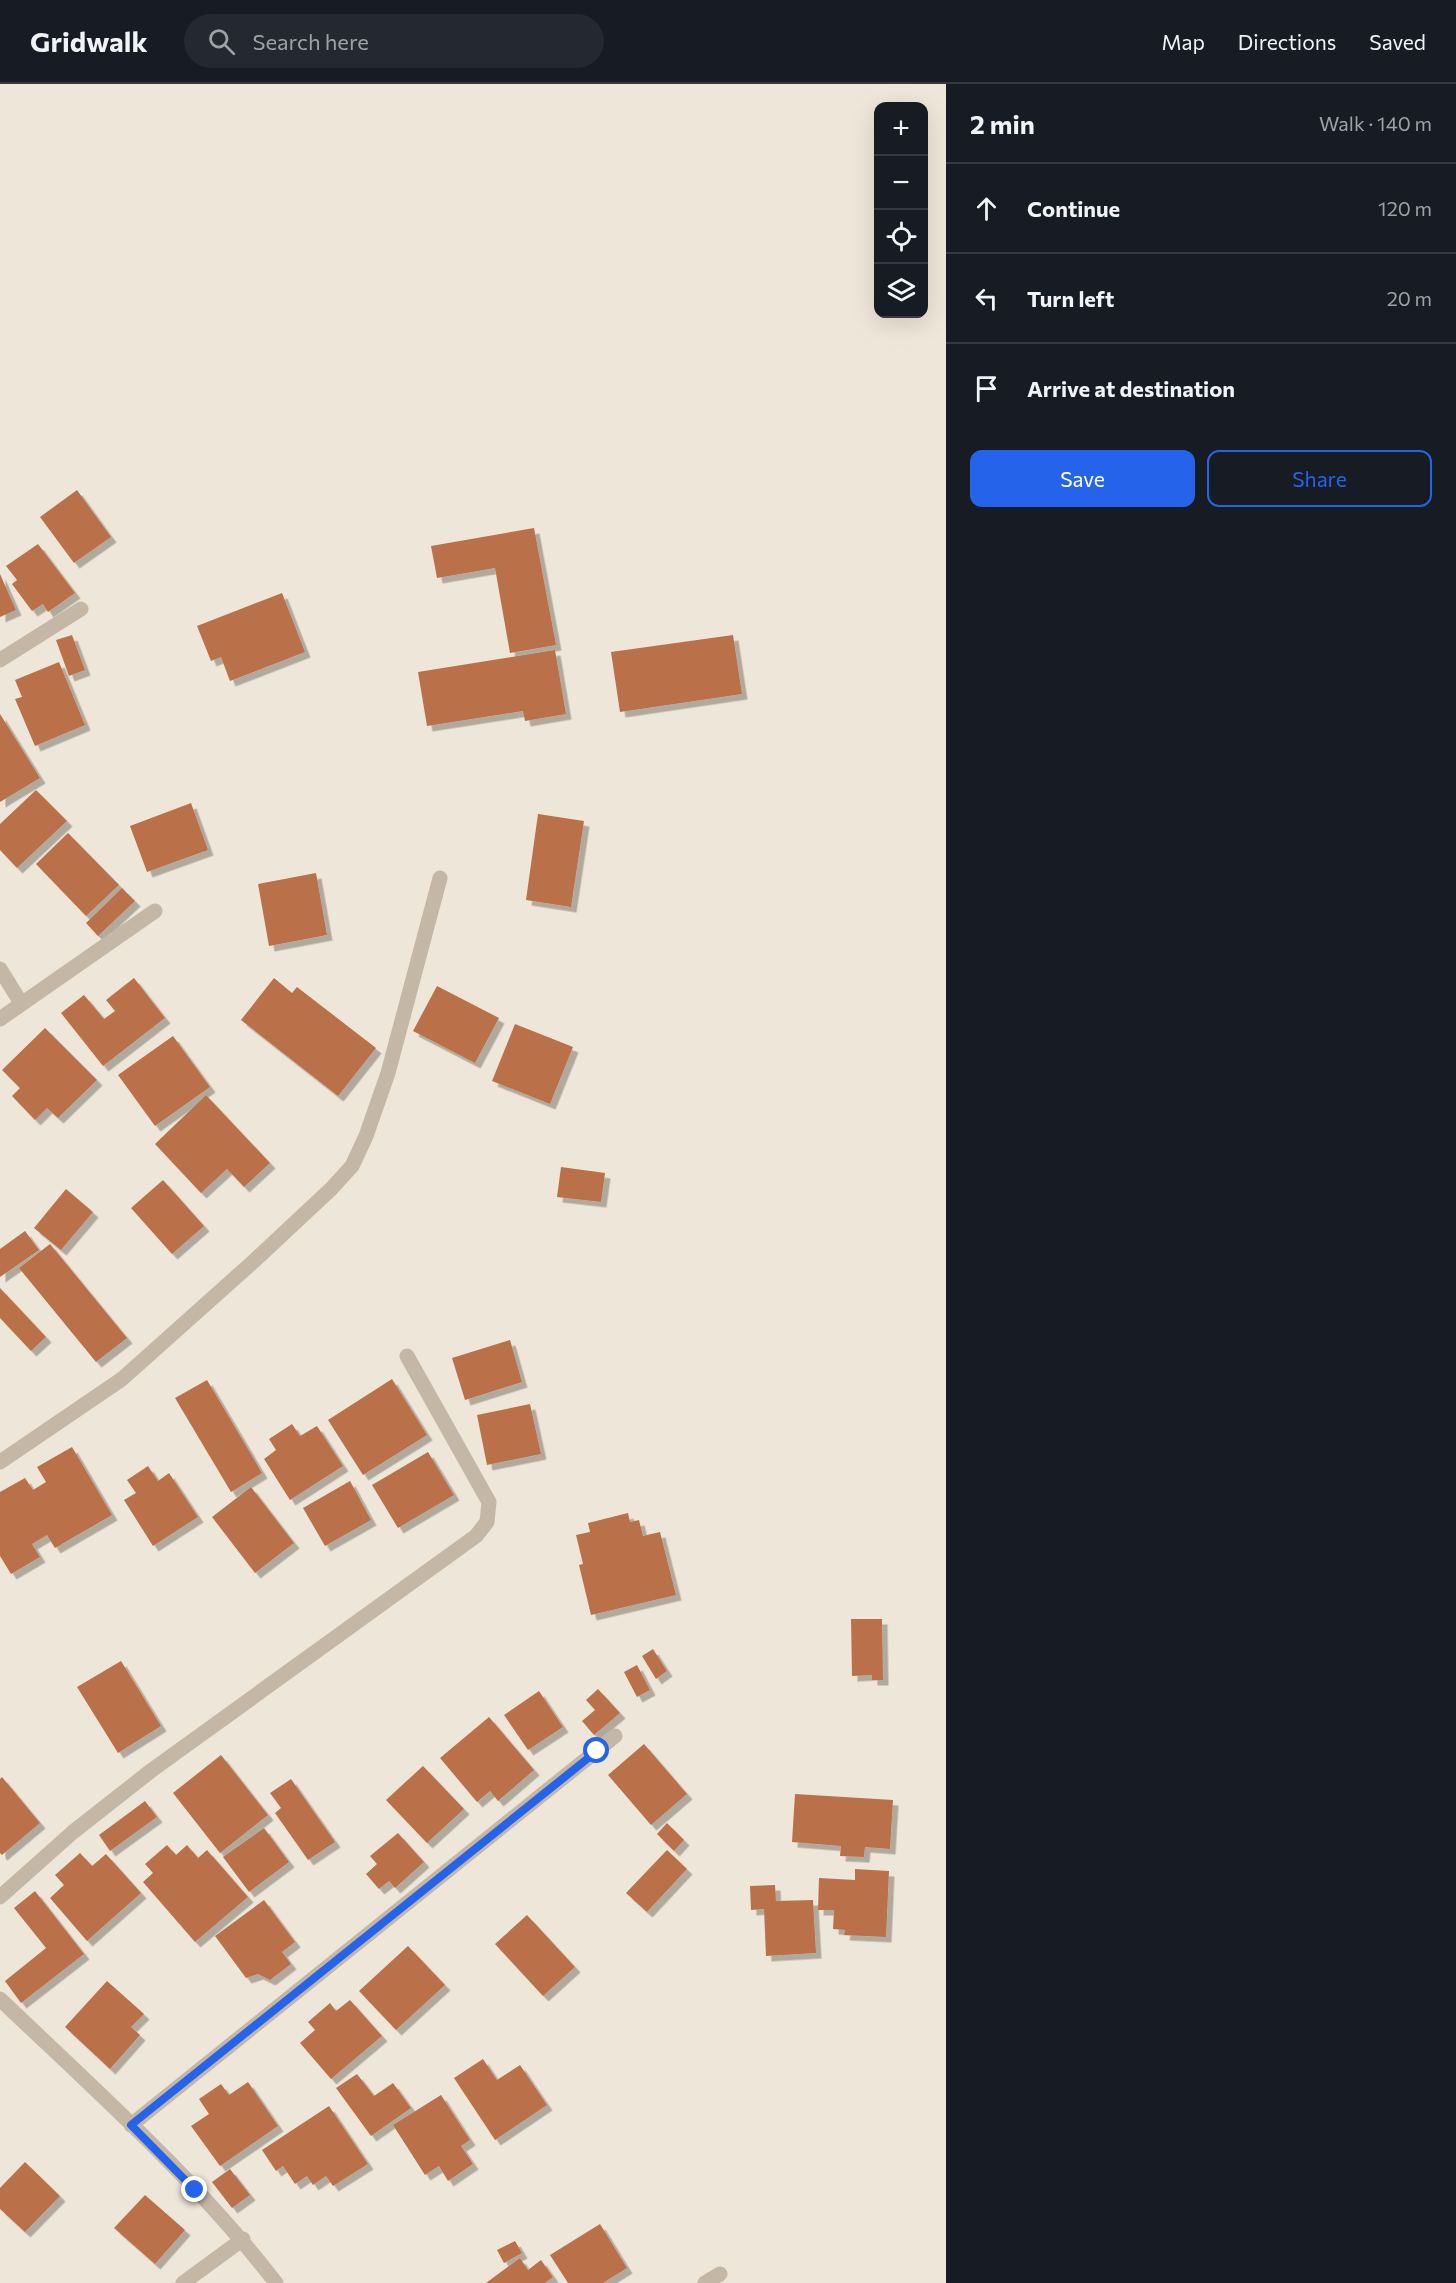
<!DOCTYPE html>
<html lang="en">
<head>
<meta charset="utf-8">
<style>
  body { margin:0; font-family:Commissioner,sans-serif; background:#242831; color:#f1f3f6 }
  .controls { position:absolute; right:18px; top:18px; display:grid; overflow:hidden; border-radius:12px; box-shadow:0 6px 24px #0002 }
  .controls button { width:54px; height:54px; display:grid; place-items:center; padding:0; border:0; border-bottom:2px solid #363941; background:#171b24; color:#f1f3f6; font:30px sans-serif }
  .stop { position:absolute; width:18px; height:18px; margin:-14px; border:4px solid #2563eb; border-radius:50%; background:#fff }
  .stop.end { background:#2563eb; border-color:#fff; box-shadow:0 2px 6px #0008 }
  .list { margin:0; padding:0; list-style:none }
  h2 { display:flex; justify-content:space-between; align-items:center; height:78px; margin:0; padding:0 24px; font-size:26px }
  h2 small { font-size:20px; font-weight:400; color:#9ea1a6 }
  .list li { display:grid; grid-template-columns:39px 1fr auto; gap:18px; align-items:center; box-sizing:border-box; height:90px; padding:0 24px; border-top:2px solid #363941 }
  .list b { display:block; font-size:22px; white-space:nowrap }
  .list em { font-size:20px; font-style:normal; color:#9ea1a6 }
  .actions { display:flex; gap:12px; padding:18px 24px }
  .actions a { flex:1; padding:14px 0; border:2px solid #2563eb; border-radius:12px; text-align:center; font-size:21px; color:#2563eb }
  .actions .main { background:#2563eb; color:#fff }
  .icon { flex:none; width:33px; height:33px; fill:none; stroke:currentColor; stroke-width:2; stroke-linecap:round; stroke-linejoin:round }
  .map { position:relative; flex:none; width:946px; height:2199px; overflow:hidden }
  header { display:flex; align-items:center; gap:36px; box-sizing:border-box; height:84px; padding:0 30px; background:#171b24; border-bottom:2px solid #363941 }
  header strong { font-size:28px }
  nav { display:flex; gap:33px; margin-inline-start:auto; font-size:21px }
  .search { width:420px; height:54px; background:#242831; display:flex; align-items:center; gap:15px; box-sizing:border-box; padding:0 21px; border-radius:33px; color:#9ea1a6; font-size:22px }
  main { display:flex }
  aside { flex:1; background:#171b24 }
  .map>svg:first-child { display:block }
  .building { fill:#ba714a; filter:url(#shadow) }
  .lines { fill:none; stroke-linecap:round; stroke-linejoin:round }
  .street { stroke:#c5b7a6; stroke-width:15 }
  .route { stroke:#2563eb; stroke-width:8 }
</style>
</head>
<body>
<header>
<strong>Gridwalk</strong>
<div class="search"><svg class="icon" aria-label="search" viewBox="0 0 24 24"><circle cx="10" cy="10" r="6"/><path d="M15 15l6 6"/></svg>Search here</div>
<nav><a>Map</a><a>Directions</a><a>Saved</a></nav>
</header>
<main>
<div class="map">
<svg width="946" height="2199" viewBox="0 0 946 2199">
  <defs>
    <filter id="shadow"><feDropShadow dx="5.5" dy="5.5" stdDeviation="0" flood-color="#0004"/></filter>
  </defs>
  <rect width="100%" height="100%" fill="#eee6d8"/>
  <path class="building" d="M77,406L111,453L74,479L40,433Z
    M534,444L556,561L510,569L495,484L437,494L431,462Z
    M38,460L75,509L48,528L43,520L32,527L12,500L17,496L6,482Z
    M0,490L16,526L0,533Z
    M282,509L305,568L230,597L221,573L211,577L197,542Z
    M72,551L85,586L69,592L56,556Z
    M733,551L742,610L620,628L611,568Z
    M555,566L566,630L525,637L523,627L427,642L418,588Z
    M59,578L85,641L35,662L15,615L22,613L15,596Z
    M0,630L40,694L0,718Z
    M36,706L67,737L17,784L0,766V740Z
    M191,719L208,766L147,788L130,742Z
    M538,730L584,737L571,823L526,816Z
    M68,749L119,801L86,832L36,780Z
    M316,789L327,851L269,862L258,800Z
    M122,804L135,817L98,852L86,839Z
    M134,894L165,934L103,982L61,929L84,911L104,935L115,927L106,916Z
    M274,894L292,909L297,903L376,964L338,1012L241,936Z
    M437,902L499,934L475,979L413,947Z
    M515,940L573,963L550,1020L492,997Z
    M45,944L97,996L58,1034L47,1024L35,1036L12,1012L20,1004L2,986Z
    M173,952L210,1003L155,1042L118,991Z
    M206,1011L270,1079L244,1103L227,1085L201,1109L155,1060Z
    M561,1083L605,1089L601,1118L557,1113Z
    M163,1096L204,1142L172,1170L131,1124Z
    M66,1105L93,1128L61,1166L34,1144Z
    M25,1147L39,1166L0,1193V1165Z
    M50,1160L127,1254L96,1278L19,1184Z
    M0,1204L46,1253L31,1267L0,1234Z
    M510,1256L522,1298L465,1316L452,1274Z
    M392,1295L427,1351L363,1391L328,1336Z
    M207,1296L262,1389L231,1408L175,1314Z
    M530,1320L541,1370L487,1381L477,1331Z
    M292,1340L300,1352L317,1342L343,1382L290,1416L264,1375L276,1366L269,1355Z
    M72,1363L112,1431L55,1464L47,1451L32,1460L40,1473L11,1490L0,1472V1408L25,1394L33,1406L46,1398L37,1383Z
    M428,1368L454,1411L398,1444L372,1401Z
    M148,1382L158,1397L169,1389L198,1433L153,1462L124,1416L136,1409L127,1396Z
    M350,1397L371,1436L325,1462L303,1424Z
    M251,1403L294,1459L255,1489L212,1433Z
    M628,1429L630,1438L639,1436L643,1452L660,1448L676,1511L591,1531L579,1481L583,1480L576,1451L590,1448L588,1439Z
    M851,1535H882L883,1596H872V1591L852,1592Z
    M653,1565L667,1587L656,1595L642,1572Z
    M121,1577L161,1642L118,1669L77,1603Z
    M637,1581L650,1606L637,1613L624,1588Z
    M598,1605L620,1629L594,1651L582,1637L595,1626L586,1616Z
    M539,1607L563,1643L528,1666L504,1631Z
    M489,1633L534,1686L498,1717L490,1707L477,1718L440,1674Z
    M644,1660L687,1710L651,1741L608,1691Z
    M221,1671L268,1731L220,1769L173,1709Z
    M423,1682L464,1725L427,1759L386,1716Z
    M2,1693L40,1739L2,1771L0,1769V1695Z
    M291,1695L335,1758L308,1776L275,1729L281,1724L270,1709Z
    M795,1710L893,1716L890,1765L865,1763L864,1773L840,1772L841,1762L792,1758Z
    M145,1717L157,1733L110,1767L99,1751Z
    M667,1739L684,1756L674,1767L657,1750Z
    M264,1744L289,1778L249,1808L223,1773Z
    M398,1749L424,1778L395,1804L389,1797L379,1805L366,1790L377,1780L370,1772Z
    M167,1761L176,1771L187,1761L198,1774L207,1766L248,1813L195,1858L143,1798L153,1789L145,1780Z
    M667,1766L687,1785L647,1828L626,1809Z
    M80,1769L92,1782L106,1770L141,1809L87,1857L50,1814L64,1801L55,1791Z
    M855,1785L889,1787L886,1853L844,1851L845,1846L833,1845L834,1826H818L819,1794L855,1796Z
    M775,1801L776,1817L813,1816L816,1869L766,1872L764,1825L751,1826L750,1802Z
    M35,1807L84,1870L21,1919L5,1897L46,1864L14,1824Z
    M264,1816L295,1858L282,1868L291,1880L270,1896L258,1890L246,1894L215,1852Z
    M527,1831L575,1883L543,1912L495,1860Z
    M408,1862L445,1901L396,1946L359,1907Z
    M107,1897L144,1930L131,1943L140,1951L110,1985L65,1943Z
    M350,1916L382,1952L331,1995L300,1959L315,1946L308,1938L330,1919L336,1927Z
    M483,1975L497,1996L520,1981L547,2021L495,2056L454,1994Z
    M357,1990L374,2012L393,1999L411,2024L371,2052L336,2004Z
    M248,1998L278,2042L220,2082L191,2042L209,2030L199,2015L221,2000L229,2011Z
    M441,2011L470,2056L461,2062L473,2080L448,2097L439,2082L425,2091L393,2041Z
    M329,2022L368,2080L333,2102L326,2092L313,2101L307,2092L295,2100L283,2082L276,2087L262,2066Z
    M25,2078L60,2112L25,2148L0,2125V2104Z
    M230,2085L250,2111L232,2124L212,2098Z
    M145,2111L185,2146L155,2180L114,2144Z
    M600,2140L627,2184L603,2199H568L550,2171Z
    M515,2157L522,2169L504,2179L497,2166Z
    M520,2174L528,2186L541,2176L553,2193L545,2199H486Z"/>
  <g class="lines">
    <path class="street" d="M0,576L81,525
      M0,885L21,919
      M0,935L155,827
      M0,1378L122,1295L254,1177L331,1105L352,1082L366,1052L388,989L440,794
      M0,1813L73,1748L152,1686L476,1452L487,1438L489,1418L407,1272
      M0,1915C95,2006 196,2095 276,2199
      M131,2041L615,1652
      M183,2199L243,2155
      M705,2199L720,2190"/>
  </g>
  <g class="lines">
    <path class="route" d="M195,2106L131,2041L597,1667"/>
  </g>
</svg>
<div class="controls">
<button>+</button>
<button>−</button>
<button><svg class="icon" aria-label="locate" viewBox="0 0 24 24"><circle cx="12" cy="12" r="6"/><path d="M12 2v4M12 18v4M2 12h4M18 12h4"/></svg></button>
<button><svg class="icon" aria-label="layers" viewBox="0 0 24 24"><path d="M12 4l9 5-9 5-9-5zM3 14l9 5 9-5"/></svg></button>
</div>
<div class="stop" style="left:597px;top:1667px"></div>
<div class="stop end" style="left:195px;top:2106px"></div>
</div>
<aside>
<h2>2 min<small>Walk · 140 m</small></h2>
<ul class="list">
<li><svg class="icon" aria-label="ahead" viewBox="0 0 24 24"><path d="M12 20V5M6 11l6-6 6 6"/></svg><div><b>Continue</b></div><em>120 m</em></li>
<li><svg class="icon" aria-label="left" viewBox="0 0 24 24"><path d="M17 20v-9H6M10 6l-5 5 5 5"/></svg><div><b>Turn left</b></div><em>20 m</em></li>
<li><svg class="icon" aria-label="arrive" viewBox="0 0 24 24"><path d="M6 21V4h12l-3 4 3 4H6"/></svg><div><b>Arrive at destination</b></div></li>
</ul>
<div class="actions"><a class="main">Save</a><a>Share</a></div>
</aside>
</main>
</body>
</html>
